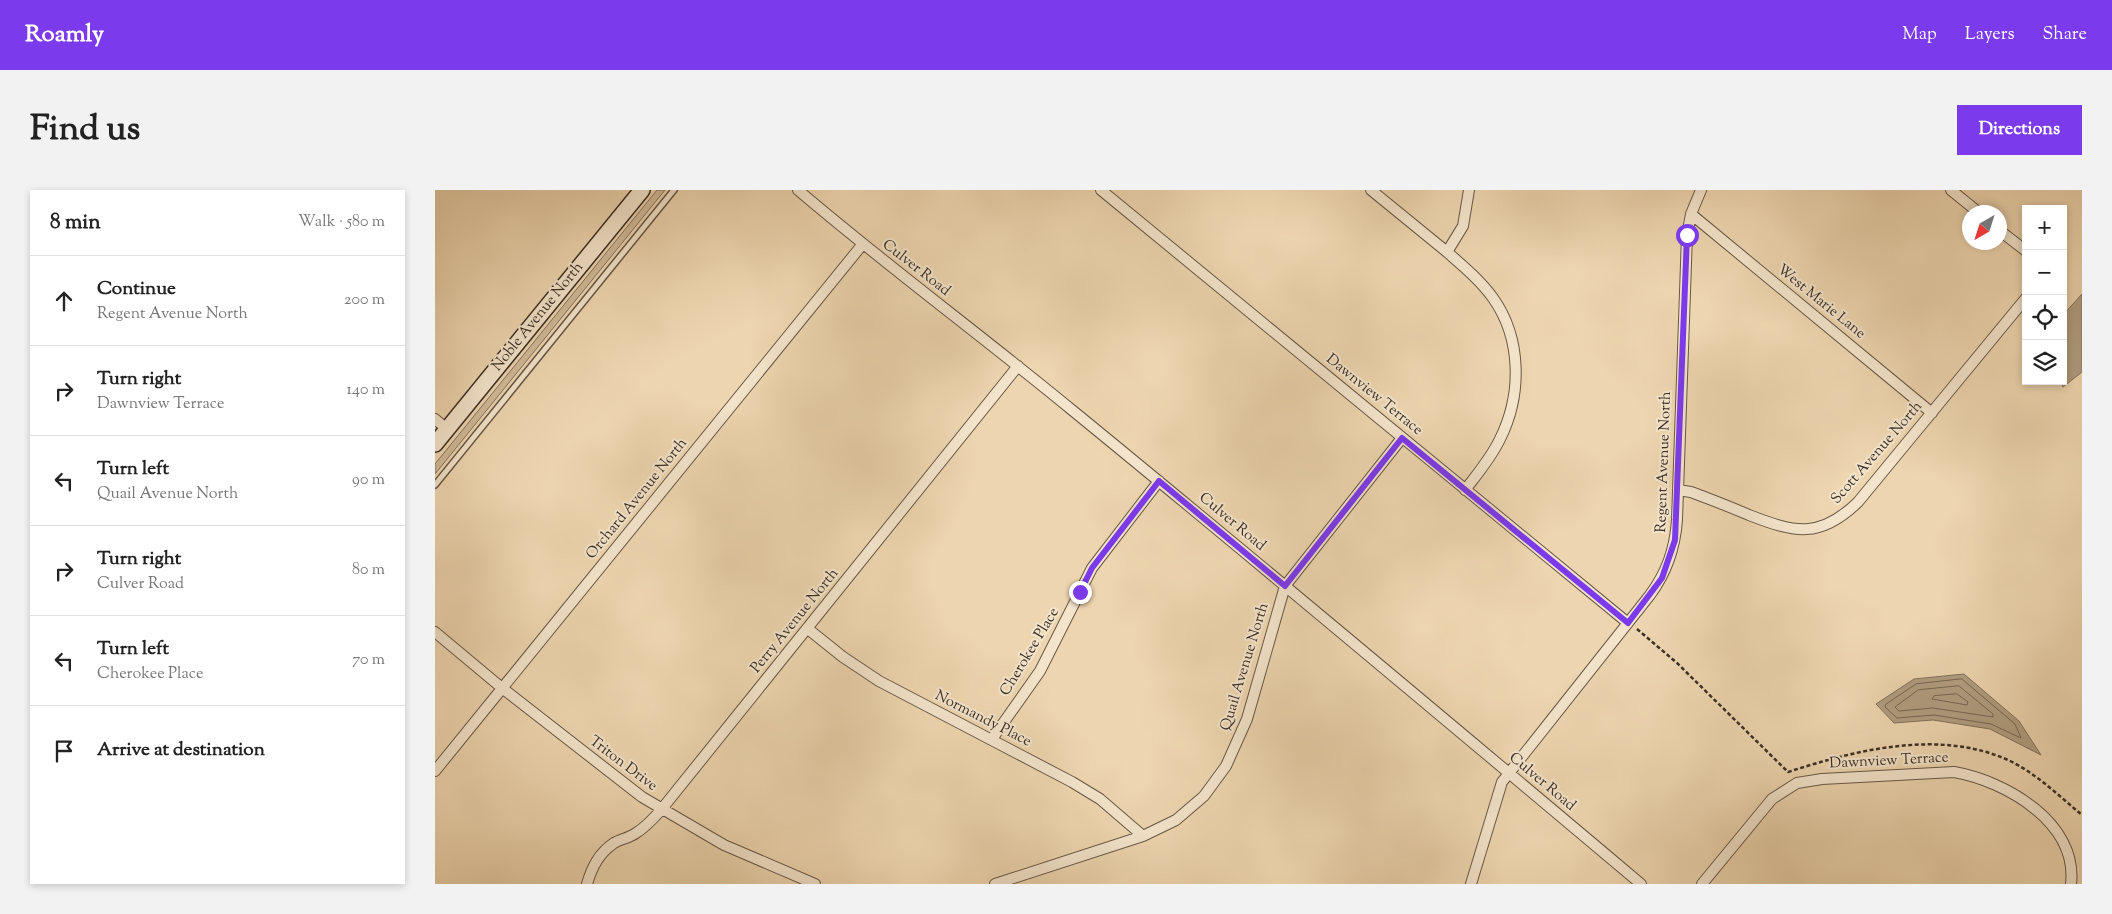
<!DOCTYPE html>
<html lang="en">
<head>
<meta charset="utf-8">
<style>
  body { margin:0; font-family:"Sorts Mill Goudy",serif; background:#f2f2f2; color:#222 }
  .controls { position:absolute; right:15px; top:15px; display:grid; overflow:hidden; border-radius:0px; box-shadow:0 2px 8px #0003 }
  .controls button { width:45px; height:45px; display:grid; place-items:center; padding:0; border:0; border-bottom:1px solid #e0e0e0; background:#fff; color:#222; font:25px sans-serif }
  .compass { position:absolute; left:1527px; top:15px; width:45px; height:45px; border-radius:50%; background:#fff; box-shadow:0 2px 8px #0003; rotate:219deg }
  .stop { position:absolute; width:15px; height:15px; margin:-11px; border:4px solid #7c3aed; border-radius:50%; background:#fff }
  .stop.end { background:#7c3aed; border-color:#fff; box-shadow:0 1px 5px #0008 }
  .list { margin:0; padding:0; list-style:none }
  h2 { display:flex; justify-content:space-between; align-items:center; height:65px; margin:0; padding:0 20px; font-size:21px }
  h2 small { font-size:16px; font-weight:400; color:#767676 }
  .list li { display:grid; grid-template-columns:32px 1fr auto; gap:15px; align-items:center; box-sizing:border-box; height:90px; padding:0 20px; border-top:1px solid #e0e0e0 }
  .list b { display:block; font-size:19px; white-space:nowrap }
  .list p { margin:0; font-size:16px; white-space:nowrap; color:#767676 }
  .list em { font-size:16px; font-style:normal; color:#767676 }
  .icon { flex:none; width:28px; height:28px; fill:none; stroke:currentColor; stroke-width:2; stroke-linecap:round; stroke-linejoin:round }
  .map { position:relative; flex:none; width:1647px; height:694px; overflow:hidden; border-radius:0px }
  header { display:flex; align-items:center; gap:30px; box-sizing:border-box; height:70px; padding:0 25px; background:#7c3aed; color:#fff }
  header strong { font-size:24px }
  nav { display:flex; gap:28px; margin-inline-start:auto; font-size:18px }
  .intro { display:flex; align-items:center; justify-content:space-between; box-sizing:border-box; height:120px; padding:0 30px }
  h1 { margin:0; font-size:35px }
  .button { padding:12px 22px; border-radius:0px; background:#7c3aed; color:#fff; font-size:18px; font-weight:700 }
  main { display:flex; gap:30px; padding:0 30px }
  aside { flex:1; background:#fff; border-radius:0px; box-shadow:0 2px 8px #0003 }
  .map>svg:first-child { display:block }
  .green { fill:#cfb998; stroke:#85745f }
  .water { fill:#b09d80; stroke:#81715c }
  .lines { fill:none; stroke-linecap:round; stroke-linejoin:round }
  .shore { stroke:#766653; stroke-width:1 }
  .lane-casing { stroke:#685848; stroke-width:8 }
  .street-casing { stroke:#685848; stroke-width:12 }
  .secondary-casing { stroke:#3b2f26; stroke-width:18 }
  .path { stroke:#3b2f26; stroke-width:2.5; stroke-dasharray:4 2.5; stroke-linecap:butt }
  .lane { stroke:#f3e4cb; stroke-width:5 }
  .street { stroke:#f3e4cb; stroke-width:10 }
  .secondary { stroke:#f3e4cb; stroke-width:15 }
  .route { stroke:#7c3aed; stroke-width:6 }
  .labels { text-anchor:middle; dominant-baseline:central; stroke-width:4; stroke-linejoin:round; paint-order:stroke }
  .street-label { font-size:15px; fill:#3b2f26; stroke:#f3e4cb }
</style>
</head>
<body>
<header>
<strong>Roamly</strong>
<nav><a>Map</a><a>Layers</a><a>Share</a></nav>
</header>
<div class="intro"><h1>Find us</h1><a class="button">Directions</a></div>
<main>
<aside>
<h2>8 min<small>Walk · 580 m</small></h2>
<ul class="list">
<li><svg class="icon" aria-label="ahead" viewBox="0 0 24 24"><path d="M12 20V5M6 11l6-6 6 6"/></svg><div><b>Continue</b><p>Regent Avenue North</p></div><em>200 m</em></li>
<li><svg class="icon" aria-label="right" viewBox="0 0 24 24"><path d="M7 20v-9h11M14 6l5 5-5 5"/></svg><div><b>Turn right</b><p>Dawnview Terrace</p></div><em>140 m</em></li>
<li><svg class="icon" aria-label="left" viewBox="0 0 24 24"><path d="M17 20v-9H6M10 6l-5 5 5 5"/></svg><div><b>Turn left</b><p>Quail Avenue North</p></div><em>90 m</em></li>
<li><svg class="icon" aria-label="right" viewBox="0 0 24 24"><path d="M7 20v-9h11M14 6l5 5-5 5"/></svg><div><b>Turn right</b><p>Culver Road</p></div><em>80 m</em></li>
<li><svg class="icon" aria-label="left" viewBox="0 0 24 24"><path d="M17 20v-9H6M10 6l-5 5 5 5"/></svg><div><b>Turn left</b><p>Cherokee Place</p></div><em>70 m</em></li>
<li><svg class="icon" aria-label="arrive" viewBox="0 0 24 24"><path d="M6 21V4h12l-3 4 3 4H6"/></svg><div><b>Arrive at destination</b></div></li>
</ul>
</aside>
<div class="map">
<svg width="1647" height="694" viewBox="0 0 1647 694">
  <rect width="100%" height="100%" fill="#edd5af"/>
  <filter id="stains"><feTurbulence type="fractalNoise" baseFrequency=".004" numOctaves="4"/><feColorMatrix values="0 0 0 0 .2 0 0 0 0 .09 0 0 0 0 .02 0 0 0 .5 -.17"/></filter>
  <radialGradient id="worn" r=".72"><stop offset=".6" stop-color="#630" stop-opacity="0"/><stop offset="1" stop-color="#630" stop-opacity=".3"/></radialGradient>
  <path class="green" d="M222,0H230L0,284V274Z"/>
  <path class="water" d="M1647,104V182L1628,197L1625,191H1628V125Z
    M1529,484L1584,531L1606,565L1555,539L1498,530L1459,533L1441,514L1479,489Z"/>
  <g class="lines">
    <path class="shore" d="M1527,489L1580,534L1586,548L1556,534L1499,525L1462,528L1450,517L1451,514L1481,494Z
      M1524,496L1558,524V527L1498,518L1464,521L1460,517L1483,500Z
      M1522,504L1533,512L1532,515L1497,509L1499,506Z"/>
    <g class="lane-casing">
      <path id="lane" d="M0,295L239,0"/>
    </g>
    <g class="street-casing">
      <path id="street" d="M363,0C452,76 546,145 637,220C828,376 1017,535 1206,694
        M666,0L1193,433
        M936,0L1012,62
        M1516,0L1543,22
        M1256,24L1497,223
        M1564,40L1591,61
        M0,229L12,239
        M1030,300C1043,283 1056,268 1065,249C1087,205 1087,149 1058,108C1045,90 1028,76 1012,62L1028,36L1034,0
        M1243,300L1256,302C1275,309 1295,317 1314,325C1360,343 1385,349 1423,312L1591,108
        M373,439L408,467L444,491L637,592L665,609L708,646
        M0,442L67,498L207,607L289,655L380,694
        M557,549L605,481L657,378L724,291
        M0,581L427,55
        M152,694C157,677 164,663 179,653C186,649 194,648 201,643C211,637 218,629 226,620L583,176
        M560,694L708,646L741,630L769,606L791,576L812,529L850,396L967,248
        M1036,694L1067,592L1215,405C1232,382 1240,359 1242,330L1252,45L1256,24L1266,0
        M1267,694L1337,609L1362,593L1387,589L1519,582C1571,591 1643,633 1636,694"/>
    </g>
    <g class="secondary-casing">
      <path id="secondary" d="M0,254L207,0"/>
    </g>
    <path class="path" d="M1202,439L1242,473L1353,582C1421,560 1504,539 1573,570C1601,583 1624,606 1647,625"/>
    <use href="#lane" class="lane"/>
    <use href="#street" class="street"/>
    <use href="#secondary" class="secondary"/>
  </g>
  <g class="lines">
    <path class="route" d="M645,402L657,378L724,291L850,396L967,248L1193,433L1227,388L1240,350L1252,45"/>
  </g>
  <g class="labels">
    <g class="street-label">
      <text transform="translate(481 78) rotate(38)">Culver Road</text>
      <text transform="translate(1386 112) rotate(39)">West Marie Lane</text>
      <text transform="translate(103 127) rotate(-51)">Noble Avenue North</text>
      <text transform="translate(939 205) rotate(39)">Dawnview Terrace</text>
      <text transform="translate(1442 263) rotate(-49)">Scott Avenue North</text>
      <text transform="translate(1229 272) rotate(-88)">Regent Avenue North</text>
      <text transform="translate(202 309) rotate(-51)">Orchard Avenue North</text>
      <text transform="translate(797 332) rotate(40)">Culver Road</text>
      <text transform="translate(360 431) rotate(-51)">Perry Avenue North</text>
      <text transform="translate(595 462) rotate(-59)">Cherokee Place</text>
      <text transform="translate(810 477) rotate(-73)">Quail Avenue North</text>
      <text transform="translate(548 529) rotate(27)">Normandy Place</text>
      <text transform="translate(1454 571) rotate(-3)">Dawnview Terrace</text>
      <text transform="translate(188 574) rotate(37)">Triton Drive</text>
      <text transform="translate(1107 592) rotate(40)">Culver Road</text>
    </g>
  </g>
  <rect width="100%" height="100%" filter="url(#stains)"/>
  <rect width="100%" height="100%" fill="url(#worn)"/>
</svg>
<div class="controls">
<button>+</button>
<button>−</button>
<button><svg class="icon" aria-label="locate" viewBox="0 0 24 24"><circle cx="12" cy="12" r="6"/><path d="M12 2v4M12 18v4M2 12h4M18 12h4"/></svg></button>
<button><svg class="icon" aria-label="layers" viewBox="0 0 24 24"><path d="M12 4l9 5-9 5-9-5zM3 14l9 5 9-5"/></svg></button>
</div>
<svg class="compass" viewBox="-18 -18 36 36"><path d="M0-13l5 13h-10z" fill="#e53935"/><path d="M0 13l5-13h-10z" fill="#767676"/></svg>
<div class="stop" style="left:1252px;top:45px"></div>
<div class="stop end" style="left:645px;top:402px"></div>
</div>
</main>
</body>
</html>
